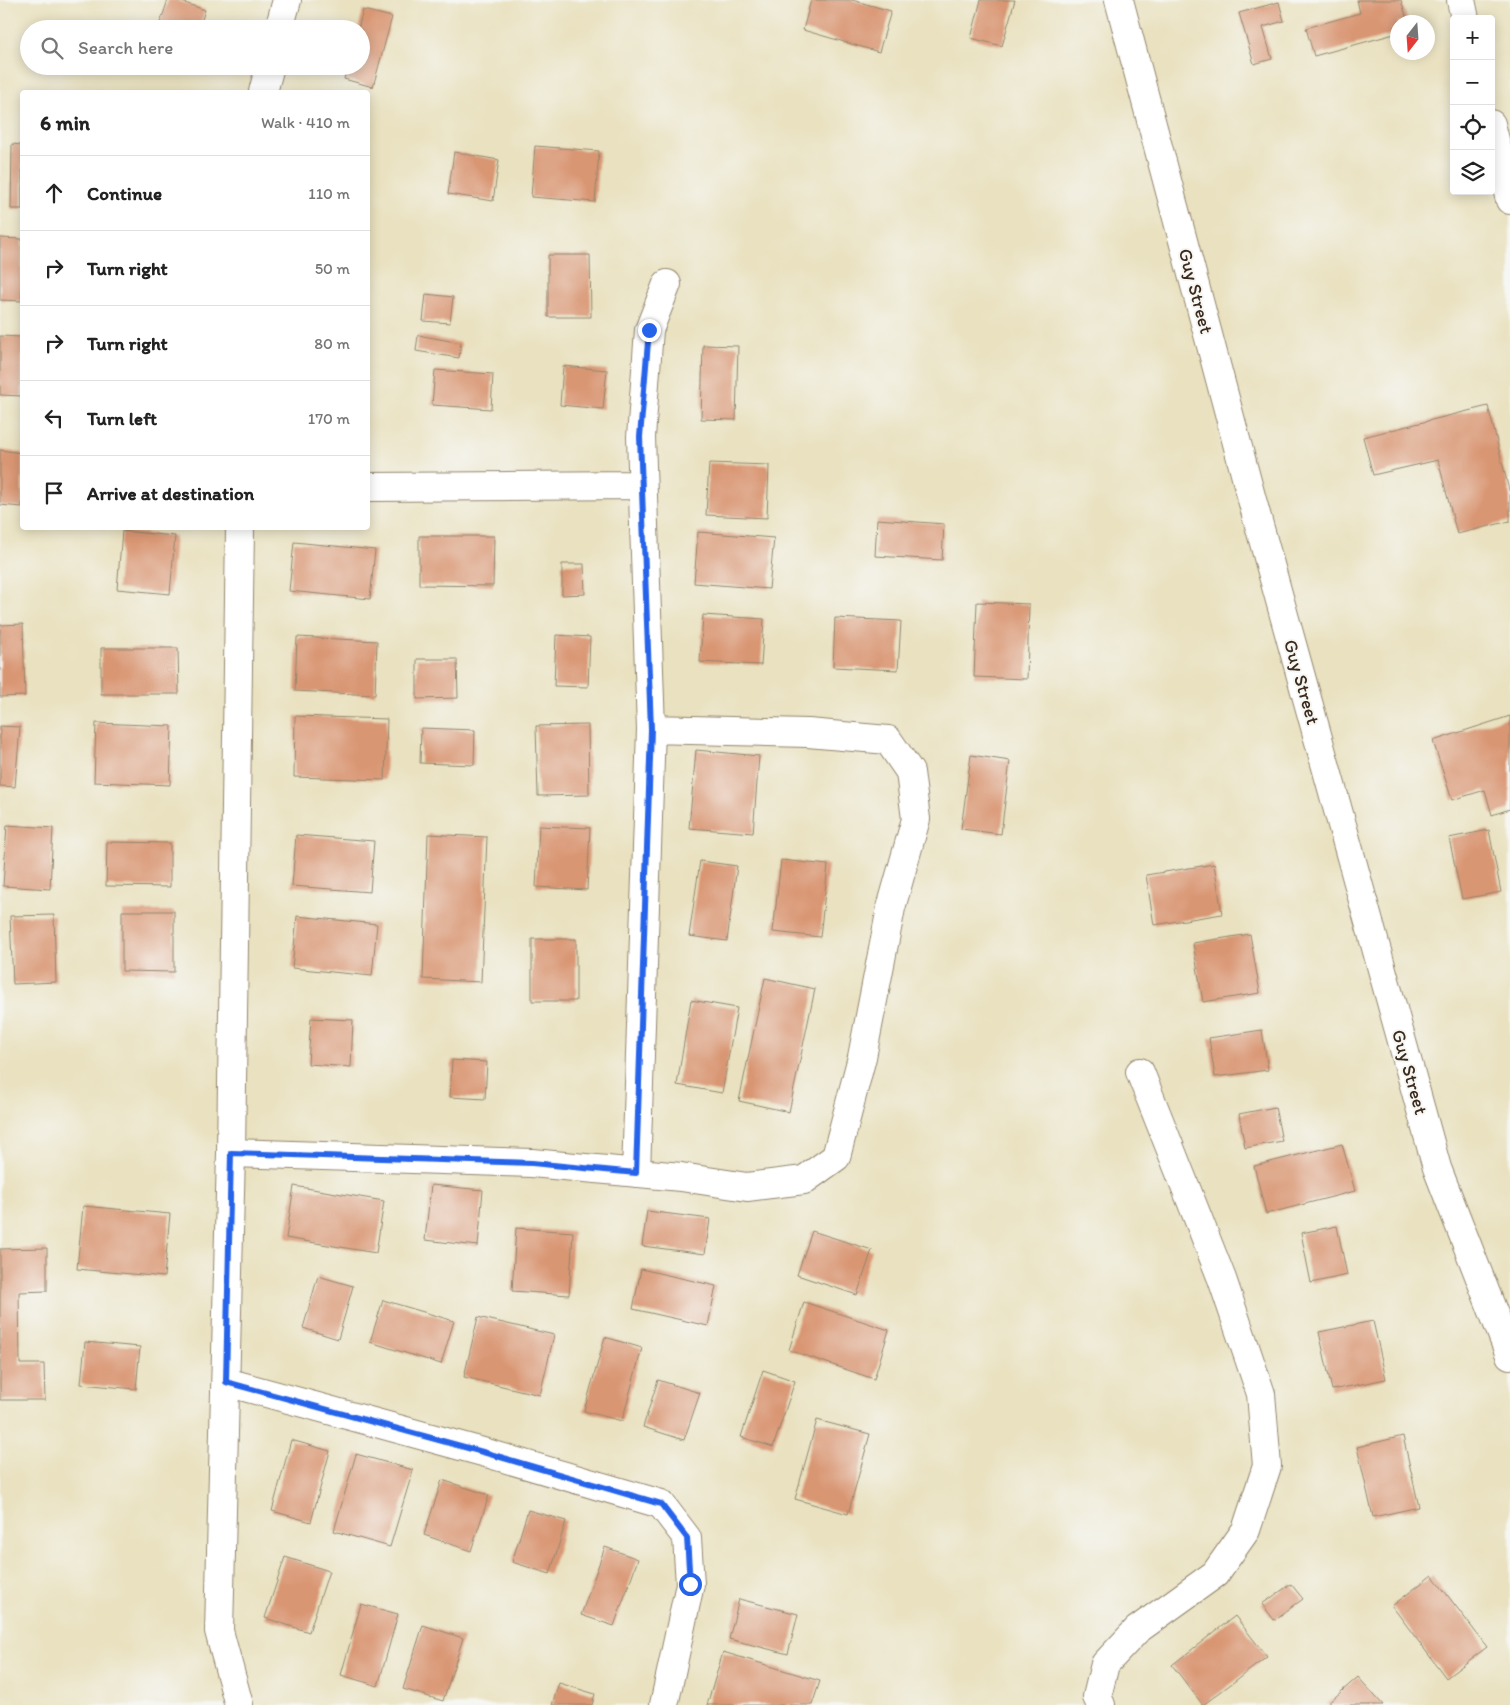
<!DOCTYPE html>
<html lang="en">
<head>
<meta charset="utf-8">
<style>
  body { margin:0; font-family:Itim,sans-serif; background:#f6f6f6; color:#222 }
  .controls { position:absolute; right:15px; top:15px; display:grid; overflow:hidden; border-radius:5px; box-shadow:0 2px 12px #0003 }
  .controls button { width:45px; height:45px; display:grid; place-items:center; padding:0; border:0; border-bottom:1px solid #e0e0e0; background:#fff; color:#222; font:25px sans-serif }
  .compass { position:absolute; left:1390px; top:15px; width:45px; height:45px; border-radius:50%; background:#fff; box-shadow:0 2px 12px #0003; rotate:197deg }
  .stop { position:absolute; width:15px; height:15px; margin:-11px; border:4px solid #2563eb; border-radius:50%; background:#fff }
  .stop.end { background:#2563eb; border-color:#fff; box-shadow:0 1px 5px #0008 }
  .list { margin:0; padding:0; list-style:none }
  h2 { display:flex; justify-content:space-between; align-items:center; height:65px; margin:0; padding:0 20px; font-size:21px }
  h2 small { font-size:16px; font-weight:400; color:#767676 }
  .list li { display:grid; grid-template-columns:32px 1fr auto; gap:15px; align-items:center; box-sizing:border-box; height:75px; padding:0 20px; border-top:1px solid #e0e0e0 }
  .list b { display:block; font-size:19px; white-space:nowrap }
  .list em { font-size:16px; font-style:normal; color:#767676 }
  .icon { flex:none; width:28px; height:28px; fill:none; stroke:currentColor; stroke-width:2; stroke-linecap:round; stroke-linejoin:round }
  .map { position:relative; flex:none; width:1510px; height:1705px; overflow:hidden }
  .search { position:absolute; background:#fff; box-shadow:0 2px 12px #0003; left:20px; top:20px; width:350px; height:55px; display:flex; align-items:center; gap:12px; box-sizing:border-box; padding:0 18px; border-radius:28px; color:#767676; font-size:19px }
  .panel { position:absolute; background:#fff; box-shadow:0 2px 12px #0003; left:20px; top:90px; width:350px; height:440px; border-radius:5px }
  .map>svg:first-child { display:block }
  .building { fill:#d99673 }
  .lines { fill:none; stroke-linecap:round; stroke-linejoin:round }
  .minor-casing { stroke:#92866e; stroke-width:30 }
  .minor { stroke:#fff; stroke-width:28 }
  .route { stroke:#2563eb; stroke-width:6 }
  .labels { text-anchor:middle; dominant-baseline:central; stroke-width:4; stroke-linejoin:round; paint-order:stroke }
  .street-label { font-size:19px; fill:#3b2a1e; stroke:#f6f6f2 }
</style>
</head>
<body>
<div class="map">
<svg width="1510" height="1705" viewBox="0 0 1510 1705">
  <rect width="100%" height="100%" fill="#f6f6f2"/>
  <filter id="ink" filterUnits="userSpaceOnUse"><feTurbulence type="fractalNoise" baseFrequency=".02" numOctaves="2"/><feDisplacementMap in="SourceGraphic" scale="10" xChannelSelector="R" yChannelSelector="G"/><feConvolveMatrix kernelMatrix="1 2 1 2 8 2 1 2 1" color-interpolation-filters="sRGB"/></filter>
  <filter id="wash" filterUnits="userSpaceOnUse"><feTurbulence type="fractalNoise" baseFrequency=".0096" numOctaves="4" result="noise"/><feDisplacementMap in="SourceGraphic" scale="20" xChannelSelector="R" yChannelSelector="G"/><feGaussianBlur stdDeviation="1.12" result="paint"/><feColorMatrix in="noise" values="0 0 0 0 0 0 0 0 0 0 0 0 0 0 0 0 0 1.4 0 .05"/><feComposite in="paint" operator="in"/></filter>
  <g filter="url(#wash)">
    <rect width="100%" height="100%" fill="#e9e1bf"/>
    <g id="blocks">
      <path class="building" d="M168,0H176L205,10L199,29H158Z
        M811,0H852L891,11L879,52L803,30Z
        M981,0H1015L1002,46L971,38Z
        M1357,0H1401L1408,22H1398V33L1314,56L1306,28L1360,13Z
        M1279,2L1284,21L1263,27L1272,59L1254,64L1239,13Z
        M363,10L392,17L373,87L344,79L348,66H361V29H358Z
        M12,144L22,145V209H11Z
        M535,146L599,151L595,202L531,197Z
        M454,152L499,160L493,201L448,194Z
        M0,238L22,239V301L0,300Z
        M548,255H590L591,317H548Z
        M426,294L453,297L450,323L423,321Z
        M418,335L461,343L459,358L416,351Z
        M0,336L22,337V396L0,395Z
        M703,345L738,346L736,420L701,419Z
        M563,366L607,370L603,409L560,405Z
        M435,370L493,374L491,409L432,405Z
        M1488,406L1510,494V521L1457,534L1438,460L1373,475L1363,437Z
        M0,450L22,453V507L0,505Z
        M709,463L769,465L767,518L706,515Z
        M877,519L944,524L942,560L875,556Z
        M122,531L175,536L170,594L117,589Z
        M698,532L774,538L769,589L694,583Z
        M419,536H494L493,586L419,585Z
        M294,542L375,550L370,599L289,591Z
        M562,564H584L585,594L562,595Z
        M977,602L1029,604L1027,679L974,677Z
        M703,615L764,619L761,665L700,662Z
        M835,618L901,621L898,670L833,667Z
        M23,624L25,696L0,697V625Z
        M556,635L590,637L588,687L554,686Z
        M297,637L377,641L375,695L295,691Z
        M101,648H178L179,694H101Z
        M417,659H457L458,698L417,699Z
        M295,716L387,719L385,780L294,777Z
        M1510,716V809L1492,815L1485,790L1452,800L1433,741Z
        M96,723L172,726L170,785L94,782Z
        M588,725L589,795L538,796L536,726Z
        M0,726L20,727L15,787L0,786Z
        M421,728L475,730L474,765L420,763Z
        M696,750L759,756L753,833L689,828Z
        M971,755L1010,761L1001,834L961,829Z
        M7,825L53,828L50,889L3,886Z
        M539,826L590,828L587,890L536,887Z
        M1489,830L1501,892L1462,899L1449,838Z
        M428,834L487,837L481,982L423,979Z
        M296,835L374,841L370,892L292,886Z
        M107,842L170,843V887L106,886Z
        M781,860L828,865L820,937L773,932Z
        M700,861L737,866L727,941L689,936Z
        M1214,864L1222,914L1154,925L1146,875Z
        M122,911H174V972L122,971Z
        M54,915L56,982L13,984L10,916Z
        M297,916L377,924L372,976L292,968Z
        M1250,934L1260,993L1203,1002L1193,943Z
        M532,939H576V1001H532Z
        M765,978L815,989L789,1112L739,1101Z
        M691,1000L737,1008L722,1093L677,1085Z
        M311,1018L353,1020L351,1067L308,1064Z
        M1262,1030L1268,1070L1215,1077L1209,1038Z
        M452,1060L487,1062L485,1099L450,1097Z
        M1275,1107L1282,1141L1245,1148L1239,1114Z
        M1342,1144L1355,1191L1266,1214L1254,1166Z
        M431,1185L483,1190L478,1246L425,1240Z
        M294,1186L384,1201L376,1253L286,1238Z
        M83,1206L170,1214L164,1277L77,1269Z
        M647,1211L710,1219L705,1254L642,1246Z
        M1337,1226L1347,1275L1311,1283L1301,1233Z
        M516,1228L573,1232L569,1295L512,1291Z
        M812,1231L872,1250L857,1295L797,1275Z
        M47,1248V1291L19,1292L20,1364H44L45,1400H0V1249Z
        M641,1269L716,1286L708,1326L633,1309Z
        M318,1276L353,1286L338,1339L303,1328Z
        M383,1300L454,1321L441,1364L370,1342Z
        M804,1302L889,1330L874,1379L789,1350Z
        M478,1317L554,1335L540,1395L464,1377Z
        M1373,1321L1386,1379L1332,1390L1319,1332Z
        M605,1337L642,1348L622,1421L584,1411Z
        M85,1342L140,1347L136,1389L81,1384Z
        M763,1370L795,1381L773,1447L741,1437Z
        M658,1380L700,1393L684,1440L643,1427Z
        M817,1420L870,1434L848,1514L795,1499Z
        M1403,1436L1419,1507L1373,1517L1357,1447Z
        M291,1440L330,1451L311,1522L272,1511Z
        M356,1454L413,1470L390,1547L334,1531Z
        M442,1480L489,1495L471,1551L424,1535Z
        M528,1510L566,1521L550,1574L512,1562Z
        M605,1547L638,1559L614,1626L581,1615Z
        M285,1557L329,1571L309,1632L265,1618Z
        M1432,1575L1487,1647L1446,1678L1392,1606Z
        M1291,1584L1303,1599L1274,1620L1262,1604Z
        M739,1599L798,1614L788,1654L729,1639Z
        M361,1604L398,1614L378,1686L341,1675Z
        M1235,1616L1267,1657L1203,1705L1172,1665Z
        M423,1625L463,1638L443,1701L403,1689Z
        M723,1652L820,1681L812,1705H707Z
        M1358,1677L1383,1705H1326Z
        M559,1683L595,1694L592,1705H552Z"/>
    </g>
  </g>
  <g filter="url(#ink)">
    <use href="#blocks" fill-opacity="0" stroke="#92866e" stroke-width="1"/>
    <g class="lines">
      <g class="minor-casing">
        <path id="minor" d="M1119,0L1251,496L1437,1168L1510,1355
          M1461,0L1465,19
          M279,29L287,0
          M263,92L270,66
          M1491,124L1510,200
          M368,487L642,485
          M231,1153L532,1163L681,1177L747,1187L804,1180L836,1157L862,1057L891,908L916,819L910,772L888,740L808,733L651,729
          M636,1173L651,729L641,437L649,330L667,284
          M226,1382L490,1454L661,1504L687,1538L690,1584L664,1705
          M239,1705L219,1631L231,1153L240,528
          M1101,1705L1097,1697L1105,1664L1137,1630L1215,1574L1246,1530L1267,1466L1261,1394L1222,1279L1140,1072"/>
      </g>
      <use href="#minor" class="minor"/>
    </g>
  </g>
  <g class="lines" filter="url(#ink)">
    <path class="route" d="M649,330L640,437L651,729L636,1173L532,1163L231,1153L226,1382L490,1454L661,1504L687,1538L690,1584"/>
  </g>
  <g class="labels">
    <g class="street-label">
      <text transform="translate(1196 291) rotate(75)">Guy Street</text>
      <text transform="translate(1302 682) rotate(74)">Guy Street</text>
      <text transform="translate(1410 1072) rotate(74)">Guy Street</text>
    </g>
  </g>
</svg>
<div class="controls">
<button>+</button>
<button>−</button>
<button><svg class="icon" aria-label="locate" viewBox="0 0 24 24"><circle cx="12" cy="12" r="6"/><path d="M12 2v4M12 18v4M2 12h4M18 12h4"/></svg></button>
<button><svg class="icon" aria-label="layers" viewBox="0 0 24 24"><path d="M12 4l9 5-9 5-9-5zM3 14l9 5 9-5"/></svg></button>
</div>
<svg class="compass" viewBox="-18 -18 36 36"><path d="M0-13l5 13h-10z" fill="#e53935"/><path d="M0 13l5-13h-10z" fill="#767676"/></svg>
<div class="stop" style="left:690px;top:1584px"></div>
<div class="stop end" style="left:649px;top:330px"></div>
<div class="search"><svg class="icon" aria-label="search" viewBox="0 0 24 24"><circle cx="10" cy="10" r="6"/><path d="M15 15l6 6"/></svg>Search here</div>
<section class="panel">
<h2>6 min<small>Walk · 410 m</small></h2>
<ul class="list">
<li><svg class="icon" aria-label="ahead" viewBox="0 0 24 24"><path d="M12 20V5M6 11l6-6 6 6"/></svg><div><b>Continue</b></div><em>110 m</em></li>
<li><svg class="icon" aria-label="right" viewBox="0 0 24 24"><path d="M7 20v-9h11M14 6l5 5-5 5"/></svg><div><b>Turn right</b></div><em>50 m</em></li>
<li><svg class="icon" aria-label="right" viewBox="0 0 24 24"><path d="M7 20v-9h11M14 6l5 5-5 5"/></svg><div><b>Turn right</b></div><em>80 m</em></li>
<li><svg class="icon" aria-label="left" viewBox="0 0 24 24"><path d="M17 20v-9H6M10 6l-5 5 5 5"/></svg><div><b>Turn left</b></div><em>170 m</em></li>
<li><svg class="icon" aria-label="arrive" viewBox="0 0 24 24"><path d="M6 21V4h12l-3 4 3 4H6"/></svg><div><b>Arrive at destination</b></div></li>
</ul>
</section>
</div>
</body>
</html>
